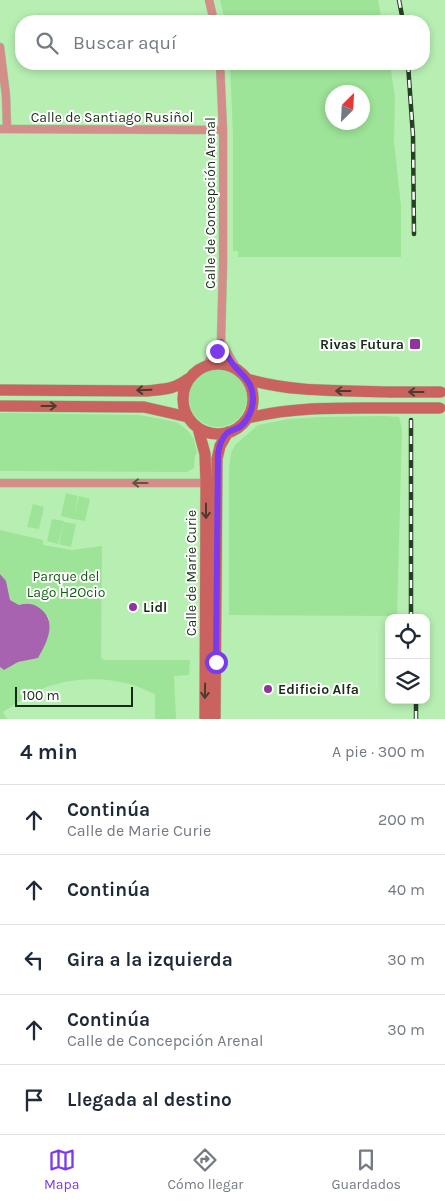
<!DOCTYPE html>
<html lang="es">
<head>
<meta charset="utf-8">
<style>
  body { margin:0; font-family:Karla,sans-serif; background:#f2f2f3; color:#1f2937 }
  .controls { position:absolute; right:15px; bottom:15px; display:grid; overflow:hidden; border-radius:10px; box-shadow:0 2px 8px #0003 }
  .controls button { width:45px; height:45px; display:grid; place-items:center; padding:0; border:0; border-bottom:1px solid #e0e1e3; background:#fff; color:#1f2937; font:25px sans-serif }
  .compass { position:absolute; left:325px; top:85px; width:45px; height:45px; border-radius:50%; background:#fff; box-shadow:0 2px 8px #0003; rotate:24deg }
  .scale { position:absolute; left:15px; bottom:12px; width:118px; box-sizing:border-box; padding-left:5px; border:2px solid #172c15; border-top:0; font-size:14px; line-height:18px; white-space:nowrap; color:#172c15; -webkit-text-stroke:4px #fefefe; paint-order:stroke }
  .stop { position:absolute; width:15px; height:15px; margin:-11px; border:4px solid #7c3aed; border-radius:50%; background:#fff }
  .stop.end { background:#7c3aed; border-color:#fff; box-shadow:0 1px 5px #0008 }
  .list { margin:0; padding:0; list-style:none }
  h2 { display:flex; justify-content:space-between; align-items:center; height:65px; margin:0; padding:0 20px; font-size:21px }
  h2 small { font-size:16px; font-weight:400; color:#747a83 }
  .list li { display:grid; grid-template-columns:32px 1fr auto; gap:15px; align-items:center; box-sizing:border-box; height:70px; padding:0 20px; border-top:1px solid #e0e1e3 }
  .list b { display:block; font-size:19px; white-space:nowrap }
  .list p { margin:0; font-size:16px; white-space:nowrap; color:#747a83 }
  .list em { font-size:16px; font-style:normal; color:#747a83 }
  .icon { flex:none; width:28px; height:28px; fill:none; stroke:currentColor; stroke-width:2; stroke-linecap:round; stroke-linejoin:round }
  .map { position:relative; flex:none; width:445px; height:719px; overflow:hidden }
  .search { position:absolute; background:#fff; box-shadow:0 2px 8px #0003; left:15px; right:15px; top:15px; height:55px; display:flex; align-items:center; gap:12px; box-sizing:border-box; padding:0 18px; border-radius:20px; color:#747a83; font-size:19px }
  .sheet { height:415px; background:#fff }
  nav { display:flex; justify-content:space-around; align-items:center; box-sizing:border-box; height:70px; border-top:1px solid #e0e1e3; background:#fff; font-size:14px; color:#747a83 }
  nav a { display:grid; justify-items:center; gap:2px }
  nav .on { color:#7c3aed }
  .map>svg:first-child { display:block }
  .green { fill:#9de398; fill-rule:evenodd }
  .water { fill:#a763b0 }
  .lines { fill:none; stroke-linecap:round; stroke-linejoin:round }
  .street-casing { stroke:#9acc96; stroke-width:9 }
  .secondary-casing { stroke:#9acc96; stroke-width:12 }
  .street { stroke:#d48d89; stroke-width:8 }
  .secondary { stroke:#ca6260; stroke-width:11 }
  .rail-casing { stroke:#274025; stroke-width:4.5 }
  .rail { stroke:#fefefe; stroke-width:2.5; stroke-dasharray:8; stroke-linecap:butt }
  .secondary-bridge-casing { stroke:#9acc96; stroke-width:12; stroke-linecap:butt }
  .secondary-bridge { stroke:#ca6260; stroke-width:11 }
  .oneway { stroke:#4d3c2c }
  .oneway2 { stroke:#635343 }
  .route { stroke:#7c3aed; stroke-width:6 }
  .poi-dot { fill:#90339d; stroke:#fefefe; stroke-width:2 }
  .labels { text-anchor:middle; dominant-baseline:central; stroke-width:4; stroke-linejoin:round; paint-order:stroke }
  .street-label { font-size:14px; fill:#172c15; stroke:#fefefe }
  .poi-label { font-size:14px; font-weight:bold; fill:#172c15; stroke:#fefefe; text-anchor:start }
  .park-label { font-size:14px; fill:#105e0f; stroke:#fefefe }
</style>
</head>
<body>
<div class="map">
<svg width="445" height="719" viewBox="0 0 445 719">
  <rect width="100%" height="100%" fill="#b7efb2"/>
  <path class="green" d="M220,0H378L382,21H225Z
    M230,64H390L395,97L394,141L401,206V257H238V251H233V135ZM332,92H362V122H332Z
    M189 398a29 29 0 1 1 58 0a29 29 0 1 1-58 0Z
    M0,413L139,415L167,420L178,423L187,430L194,439L197,453L195,455L194,468L187,472L0,471Z
    M384,416L399,417L402,429L397,616L229,615V467L231,453L235,445L258,425L289,419L320,417Z
    M66,493L78,496L73,519L61,516Z
    M79,496L90,499L85,521L73,519Z
    M33,504L44,507L39,529L27,527Z
    M52,519L64,521L58,544L47,541Z
    M64,522L76,524L71,547L59,544Z
    M0,530L43,540V545L72,550L102,546L101,658L104,660H190L189,675L174,676L176,719H155V694C147,691 138,686 130,684C99,676 64,678 35,692C24,697 13,706 3,712L7,719H0V667L4,670L18,662L38,658C45,645 52,631 48,616L26,603L19,605L10,600L6,581L0,574Z"/>
  <path class="water" d="M0,574L6,581L10,600L19,605C26,603 32,603 38,607C58,620 48,641 38,658L18,662L4,670L0,667Z"/>
  <g class="lines">
    <g class="street-casing">
      <path id="street" d="M209,0L214,21
        M0,47L6,96L7,129
        M220,64L223,130V263L221,342L237,369
        M0,129L223,130
        M206,366L221,342
        M0,483H206"/>
    </g>
    <g class="secondary-casing">
      <path id="secondary" d="M183 399a35 35 0 1 1 70 0a35 35 0 1 1-70 0Z
        M247,379C294,393 343,390 392,392
        M0,390L146,391C164,389 173,390 188,379
        M0,406L144,407L188,417
        M248,418C296,406 344,408 393,408
        M198,428L205,454L206,483L205,719
        M215,719L217,459L220,446L228,432"/>
    </g>
    <use href="#street" class="street"/>
    <use href="#secondary" class="secondary"/>
    <g class="rail-casing">
      <path id="rail" d="M399,0L403,21
        M408,64L413,136L414,234
        M411,420V618
        M416,719V700"/>
    </g>
    <use href="#rail" class="rail"/>
    <g class="secondary-bridge-casing">
      <path id="secondary-bridge" d="M392,392H441
        M393,408H440"/>
    </g>
    <use href="#secondary-bridge" class="secondary-bridge"/>
  </g>
  <defs><path id="oneway-shaft" d="M-6 0H5M1.5-3L5.5 0L1.5 3" fill="none" stroke-width="1.6" stroke-linecap="round" stroke-linejoin="round" transform="scale(1.25)"/></defs>
  <g class="oneway">
    <use href="#oneway-shaft" transform="translate(144 390) rotate(178)"/>
    <use href="#oneway-shaft" transform="translate(343 391) rotate(-180)"/>
    <use href="#oneway-shaft" transform="translate(416 392) rotate(180)"/>
    <use href="#oneway-shaft" transform="translate(49 406)"/>
    <use href="#oneway-shaft" transform="translate(206 511) rotate(90)"/>
    <use href="#oneway-shaft" transform="translate(205 691) rotate(91)"/>
  </g>
  <use class="oneway2" href="#oneway-shaft" transform="translate(140 483) rotate(-180)"/>
  <g class="lines">
    <path class="route" d="M216,662L218,454C219,447 221,439 227,433C231,430 237,429 241,426C251,417 256,401 251,387C248,379 243,375 237,369C230,362 225,352 221,342L217,351"/>
  </g>
  <g class="poi-dot">
    <rect x="409" y="338" width="12" height="12" rx="2.5"/>
    <circle cx="133" cy="607" r="5"/>
    <circle cx="268" cy="689" r="5"/>
  </g>
  <g class="labels">
    <g class="street-label">
      <text x="112" y="117">Calle de Santiago Rusiñol</text>
      <text transform="translate(210 203) rotate(-90)">Calle de Concepción Arenal</text>
      <text transform="translate(191 573) rotate(-90)">Calle de Marie Curie</text>
    </g>
    <g class="poi-label">
      <text x="404" y="344" text-anchor="end">Rivas Futura</text>
      <text x="143" y="607">Lidl</text>
      <text x="278" y="689">Edificio Alfa</text>
    </g>
    <g class="park-label">
      <text x="66" y="576">Parque del<tspan x="66" dy="16">Lago H2Ocio</tspan></text>
    </g>
  </g>
</svg>
<div class="controls">
<button><svg class="icon" aria-label="locate" viewBox="0 0 24 24"><circle cx="12" cy="12" r="6"/><path d="M12 2v4M12 18v4M2 12h4M18 12h4"/></svg></button>
<button><svg class="icon" aria-label="layers" viewBox="0 0 24 24"><path d="M12 4l9 5-9 5-9-5zM3 14l9 5 9-5"/></svg></button>
</div>
<svg class="compass" viewBox="-18 -18 36 36"><path d="M0-13l5 13h-10z" fill="#e53935"/><path d="M0 13l5-13h-10z" fill="#747a83"/></svg>
<div class="scale">100 m</div>
<div class="stop" style="left:216px;top:662px"></div>
<div class="stop end" style="left:217px;top:351px"></div>
<div class="search"><svg class="icon" aria-label="search" viewBox="0 0 24 24"><circle cx="10" cy="10" r="6"/><path d="M15 15l6 6"/></svg>Buscar aquí</div>
</div>
<section class="sheet">
<h2>4 min<small>A pie · 300 m</small></h2>
<ul class="list">
<li><svg class="icon" aria-label="ahead" viewBox="0 0 24 24"><path d="M12 20V5M6 11l6-6 6 6"/></svg><div><b>Continúa</b><p>Calle de Marie Curie</p></div><em>200 m</em></li>
<li><svg class="icon" aria-label="ahead" viewBox="0 0 24 24"><path d="M12 20V5M6 11l6-6 6 6"/></svg><div><b>Continúa</b></div><em>40 m</em></li>
<li><svg class="icon" aria-label="left" viewBox="0 0 24 24"><path d="M17 20v-9H6M10 6l-5 5 5 5"/></svg><div><b>Gira a la izquierda</b></div><em>30 m</em></li>
<li><svg class="icon" aria-label="ahead" viewBox="0 0 24 24"><path d="M12 20V5M6 11l6-6 6 6"/></svg><div><b>Continúa</b><p>Calle de Concepción Arenal</p></div><em>30 m</em></li>
<li><svg class="icon" aria-label="arrive" viewBox="0 0 24 24"><path d="M6 21V4h12l-3 4 3 4H6"/></svg><div><b>Llegada al destino</b></div></li>
</ul>
</section>
<nav>
<a class="on"><svg class="icon" aria-label="map" viewBox="0 0 24 24"><path d="M3 6l6-2 6 2 6-2v14l-6 2-6-2-6 2zM9 4v14M15 6v14"/></svg>Mapa</a>
<a><svg class="icon" aria-label="directions" viewBox="0 0 24 24"><path d="M12 3l9 9-9 9-9-9zM9 14v-3h6M13 9l2 2-2 2"/></svg>Cómo llegar</a>
<a><svg class="icon" aria-label="saved" viewBox="0 0 24 24"><path d="M7 4h10v16l-5-4-5 4z"/></svg>Guardados</a>
</nav>
</body>
</html>
